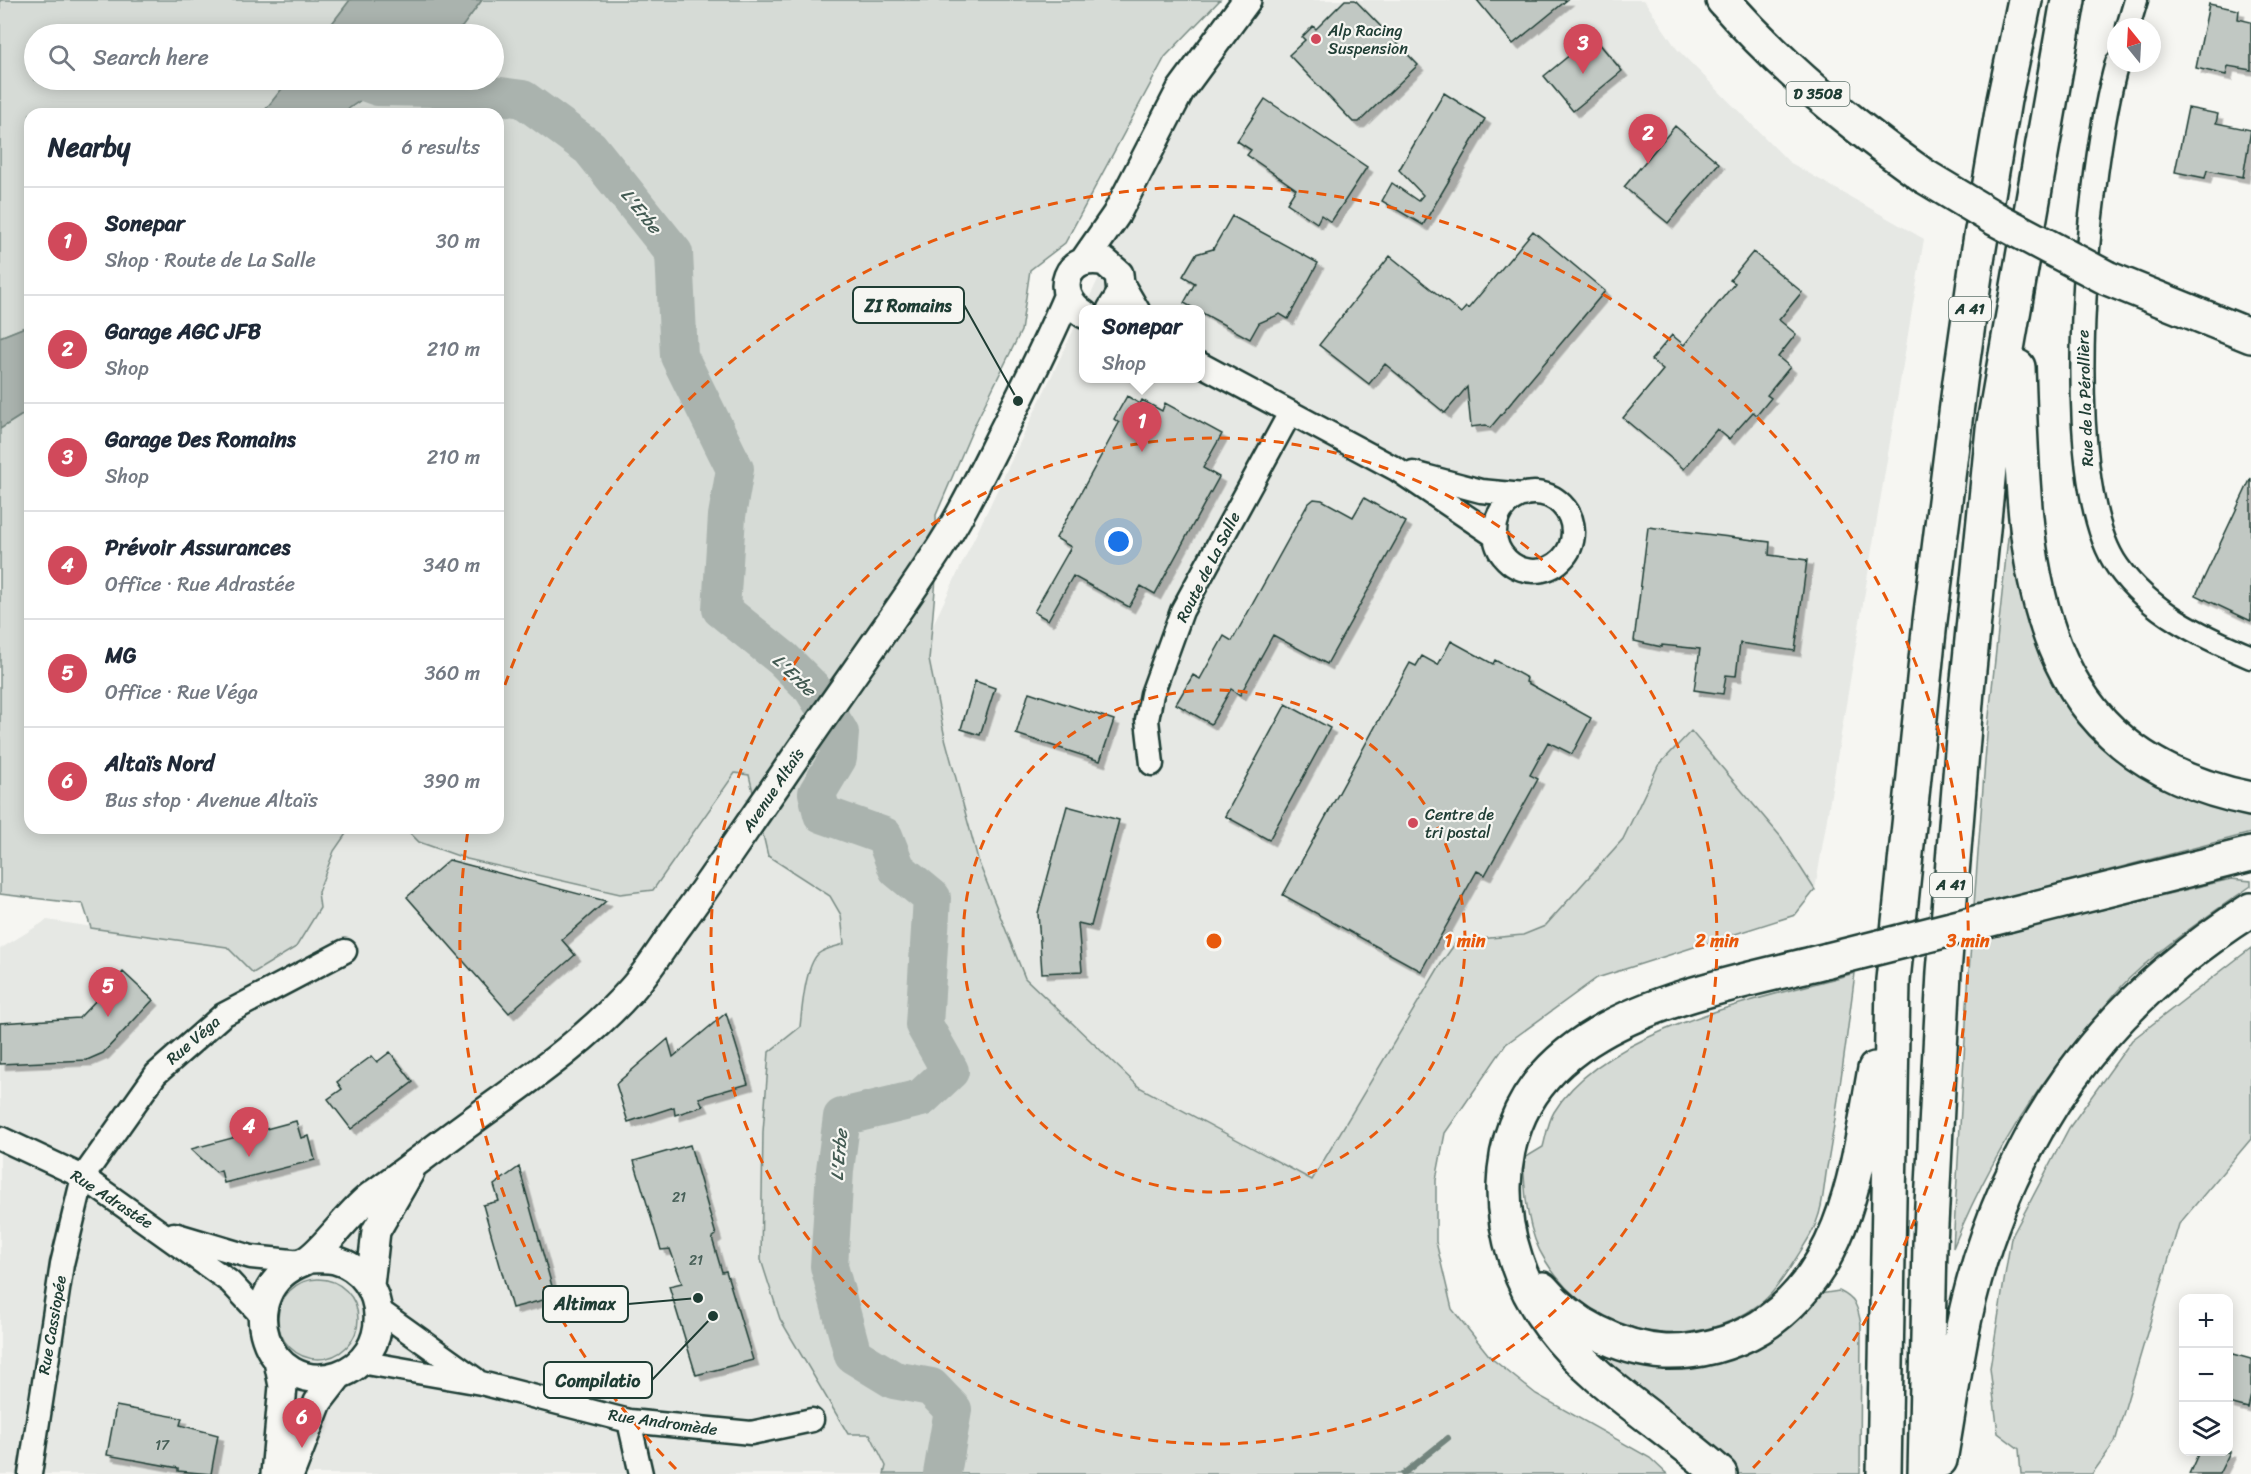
<!DOCTYPE html>
<html lang="en">
<head>
<meta charset="utf-8">
<style>
  body { margin:0; font-family:Sriracha,sans-serif; background:#f2f2f3; color:#1f2937 }
  .controls { position:absolute; right:18px; bottom:18px; display:grid; overflow:hidden; border-radius:12px; box-shadow:0 3px 15px #0003 }
  .controls button { width:54px; height:54px; display:grid; place-items:center; padding:0; border:0; border-bottom:2px solid #e0e1e3; background:#fff; color:#1f2937; font:30px sans-serif }
  .compass { position:absolute; left:2107px; top:18px; width:54px; height:54px; border-radius:50%; background:#fff; box-shadow:0 3px 15px #0003; rotate:342deg }
  .you { position:absolute; left:1119px; top:542px; width:21px; height:21px; margin:-15px; border:4px solid #fff; border-radius:50%; background:#1a73e8; box-shadow:0 0 0 9px #1a73e833 }
  .badge { display:grid; place-items:center; width:39px; height:39px; border-radius:50%; background:#d1495b; color:#fff; font-size:20px; font-weight:700 }
  .pin { position:absolute; translate:-50% -50px; filter:drop-shadow(0 2px 3px #0008) }
  .pin::after { content:''; position:absolute; top:32px; width:21px; height:18px; background:inherit; clip-path:polygon(0 0,100% 0,50% 100%) }
  .popup { position:absolute; left:1079px; top:305px; width:126px; height:78px; box-sizing:border-box; display:grid; place-content:center; border-radius:12px; background:#fff; filter:drop-shadow(0 2px 4px #0005); font-size:20px; white-space:nowrap; color:#747a83 }
  .popup b { font-size:22px; color:#1f2937 }
  .popup::after { content:''; position:absolute; left:50%; top:100%; margin-left:-12px; border:12px solid transparent; border-top-color:#fff }
  .list { margin:0; padding:0; list-style:none }
  h2 { display:flex; justify-content:space-between; align-items:center; height:78px; margin:0; padding:0 24px; font-size:26px }
  h2 small { font-size:20px; font-weight:400; color:#747a83 }
  .list li { display:grid; grid-template-columns:39px 1fr auto; gap:18px; align-items:center; box-sizing:border-box; height:108px; padding:0 24px; border-top:2px solid #e0e1e3 }
  .list b { display:block; font-size:22px; white-space:nowrap }
  .list p { margin:0; font-size:20px; white-space:nowrap; color:#747a83 }
  .list em { font-size:20px; font-style:normal; color:#747a83 }
  .icon { flex:none; width:33px; height:33px; fill:none; stroke:currentColor; stroke-width:2; stroke-linecap:round; stroke-linejoin:round }
  .map { position:relative; flex:none; width:2251px; height:1474px; overflow:hidden }
  .search { position:absolute; background:#fff; box-shadow:0 3px 15px #0003; left:24px; top:24px; width:480px; height:66px; display:flex; align-items:center; gap:15px; box-sizing:border-box; padding:0 21px; border-radius:33px; color:#747a83; font-size:22px }
  .panel { position:absolute; background:#fff; box-shadow:0 3px 15px #0003; left:24px; top:108px; width:480px; height:726px; border-radius:18px }
  .map>svg:first-child { display:block }
  .built { fill:#e6e8e4 }
  .green { fill:#d6dbd6; stroke:#7a8c85; stroke-width:1.5 }
  .water { fill:#aab3ae; stroke:#72847d; stroke-width:1.5 }
  .lines { fill:none; stroke-linecap:round; stroke-linejoin:round }
  .stream { stroke:#72847d; stroke-width:6 }
  .river { stroke:#aab3ae; stroke-width:38 }
  .building { fill:#c1c8c3; stroke:#1f3d34; stroke-width:1.5; filter:url(#shadow) }
  .minor-casing { stroke:#1f3d34; stroke-width:27 }
  .tertiary-casing { stroke:#1f3d34; stroke-width:32 }
  .trunk-casing { stroke:#1f3d34; stroke-width:38 }
  .motorway-casing { stroke:#1f3d34; stroke-width:38 }
  .minor { stroke:#f6f6f2; stroke-width:22 }
  .tertiary { stroke:#f6f6f2; stroke-width:27 }
  .trunk { stroke:#f6f6f2; stroke-width:33 }
  .motorway { stroke:#f6f6f2; stroke-width:33 }
  .trunk-bridge-casing { stroke:#1f3d34; stroke-width:38; stroke-linecap:butt }
  .motorway-bridge-casing { stroke:#1f3d34; stroke-width:38; stroke-linecap:butt }
  .trunk-bridge { stroke:#f6f6f2; stroke-width:33 }
  .motorway-bridge { stroke:#f6f6f2; stroke-width:33 }
  .ring { fill:none; stroke:#e8590c; stroke-width:3; stroke-dasharray:10 8 }
  .poi-dot { fill:#d1495b; stroke:#f6f6f2; stroke-width:2 }
  .labels { text-anchor:middle; dominant-baseline:central; stroke-width:4.5; stroke-linejoin:round; paint-order:stroke }
  .number-label { font-size:14px; fill:#486058 }
  .shield { fill:#f6f6f2; stroke:#60746d; stroke-width:1.5 }
  .shield-label { font-size:15px; font-weight:bold; fill:#1f3d34 }
  .poi-label { font-size:16px; fill:#1f3d34; stroke:#f6f6f2; text-anchor:start }
  .street-label { font-size:16px; fill:#1f3d34; stroke:#f6f6f2 }
  .water-label { font-size:18px; font-style:italic; fill:#425a52; stroke:#f6f6f2 }
  .centre { fill:#e8590c; stroke:#f6f6f2; stroke-width:3 }
  .ring-label { font-size:18px; text-anchor:middle; font-weight:bold; fill:#e8590c; stroke:#f6f6f2; stroke-width:4.5; stroke-linejoin:round; paint-order:stroke }
  .leader { fill:none; stroke:#1f3d34; stroke-width:2 }
  .callout-dot { fill:#1f3d34; stroke:#f6f6f2; stroke-width:2 }
  .callout { fill:#f6f6f2; stroke:#1f3d34; stroke-width:2 }
  .callout-label { font-size:18px; text-anchor:middle; font-weight:bold; fill:#1f3d34 }
</style>
</head>
<body>
<div class="map">
<svg width="2251" height="1474" viewBox="0 0 2251 1474">
  <defs>
    <filter id="shadow"><feDropShadow dx="5.5" dy="5.5" stdDeviation="0" flood-color="#0004"/></filter>
  </defs>
  <rect width="100%" height="100%" fill="#f6f6f2"/>
  <filter id="ink" filterUnits="userSpaceOnUse"><feTurbulence type="fractalNoise" baseFrequency=".0167" numOctaves="2"/><feDisplacementMap in="SourceGraphic" scale="12" xChannelSelector="R" yChannelSelector="G"/><feConvolveMatrix kernelMatrix="1 2 1 2 8 2 1 2 1" color-interpolation-filters="sRGB"/></filter>
  <g filter="url(#ink)">
    <path class="built" d="M1263,0H1644L1677,49L1789,162L1924,239L1815,890L1781,837L1691,732L1658,766L1623,839L1545,926L1523,935L1457,941L1313,1181L1139,1087L1025,978L979,863L945,738L929,660L931,629L1083,310L1084,378H1200V310L1084,309L1140,191L1231,34Z
      M735,773L749,774L768,856L830,896L841,915L844,945L827,949L803,992L800,1027L769,1052L763,1132L761,1260L780,1319L848,1434H870L886,1466L884,1474H0V949L47,920L227,947L320,908L318,892L334,851L350,828H405L419,842L467,859L620,894L676,860Z"/>
    <path class="green" d="M0,0H350L324,34H34V80H289L262,114H30V325L0,337Z
      M482,0H1220L1165,57L1065,243L1030,270L1021,331L975,424L936,515L937,567L929,660L945,738L979,863L1025,978L1139,1087L1312,1180L1442,962L1457,941L1523,935L1545,926L1623,839L1658,766L1691,731L1781,837L1815,890L1795,915L1597,978L1506,1044L1445,1133L1436,1180V1242L1452,1309L1491,1358L1536,1394L1650,1458L1667,1474H884L886,1466L870,1434H848L780,1319L761,1260L763,1132L769,1052L800,1027C802,1009 805,967 818,954C825,948 835,947 844,944L841,915L830,896L768,856L749,775L735,773L653,890L620,894L467,859L419,842L405,828H498V114H341L389,80H494V34H451L462,27Z
      M30,410V828H350L334,851L318,892L320,908L296,947L253,973L227,947L91,928L83,904L0,894V429Z
      M2012,500L2073,703L2251,810V833L1999,899L2004,933L2231,879L2251,881V886C2211,914 2170,941 2134,974C2120,986 2109,1002 2097,1015C2036,1085 1988,1162 1953,1248L1969,971L1987,735Z
      M2251,948V1139L2179,1224L2115,1442L2092,1474H2021L2019,1449L1998,1433L1990,1368L2011,1238L2069,1128L2132,1040Z
      M1855,973C1847,1036 1839,1099 1828,1162C1824,1181 1824,1203 1817,1220C1813,1234 1802,1248 1795,1260C1787,1273 1773,1294 1761,1303C1689,1357 1591,1336 1545,1260C1526,1230 1525,1192 1523,1159L1543,1147C1546,1136 1548,1122 1554,1112C1605,1027 1766,998 1855,973Z
      M278 1319a40 40 0 1 1 80 0a40 40 0 1 1-80 0Z
      M1839,1291C1856,1299 1858,1307 1861,1325L1860,1474H1734L1574,1339L1659,1363L1813,1295Z"/>
    <path class="water" d="M350,0H482L462,27L451,34H324Z
      M289,80H389L341,114H262Z
      M30,325V410L0,429V337Z"/>
    <g class="lines">
      <path class="stream" d="M1403,1474L1448,1438"/>
      <path class="river" d="M358,80L378,87L439,88L523,99L590,148L674,253L679,356L735,469L727,516L721,609L783,659L812,688L840,733L838,758L817,793L822,814L884,836L897,869L932,898L924,1025L950,1071L921,1098L842,1117L835,1170L829,1266L853,1355L894,1380L931,1387L953,1410L942,1474"/>
    </g>
    <path class="building" d="M1345,0H1355L1418,65L1359,122H1353L1289,55L1305,40L1302,37L1313,26L1316,29Z
      M1477,0H1567L1513,44Z
      M2209,4L2239,10L2238,19L2251,22V70L2228,66L2226,75L2196,68Z
      M1593,36L1622,71L1573,111L1544,76Z
      M1444,93L1485,119L1423,225L1382,201L1392,183L1418,201L1423,195L1399,170Z
      M1265,99L1367,167L1331,222L1321,215L1317,223L1287,203L1296,189L1247,155L1251,150L1237,141Z
      M2188,108L2218,114L2216,123L2251,130L2243,177L2207,170L2205,178L2175,172Z
      M1675,126L1719,163L1668,223L1624,187Z
      M1232,216L1318,263L1288,319L1280,314L1259,323L1250,339L1184,303L1195,283L1183,276L1196,254L1213,249Z
      M1533,231L1605,291L1490,428L1486,425L1471,427L1467,387L1445,413L1385,364L1369,384L1319,345L1390,256L1461,313L1466,307L1468,309Z
      M1753,252L1802,292L1779,320L1796,334L1778,357L1790,367L1767,395L1771,398L1757,415L1753,412L1729,439L1717,429L1684,469L1623,418L1663,370L1651,360L1672,335L1684,345L1735,283L1730,280Z
      M1127,396L1140,404L1142,400L1162,411L1165,403L1222,434L1203,468L1219,477L1155,594L1141,586L1129,607L1073,576L1048,620L1034,612L1071,547L1056,538L1119,423L1114,419Z
      M2251,478V621L2196,595Z
      M1364,498L1406,522L1327,664L1273,635L1240,695L1231,689L1211,724L1176,704L1193,675L1200,679L1224,636L1232,641L1308,504L1314,499L1322,500L1353,517Z
      M1648,527L1770,542L1769,555L1807,560L1795,651L1740,643L1736,676L1726,675L1723,694L1694,690L1700,649L1662,645V647L1634,641Z
      M1451,641L1493,664L1495,660L1527,678L1526,682L1591,718L1572,754L1548,742L1530,775L1538,779L1485,875L1477,871L1421,971L1283,895L1410,663L1416,666L1422,656L1438,665Z
      M975,681L995,688L980,735L961,729Z
      M1029,692L1114,720L1100,761L1016,734Z
      M1286,704L1330,728L1269,840L1225,816Z
      M1067,806L1119,820L1091,926L1078,923L1082,971L1042,973L1038,913Z
      M449,860L606,901L562,940L575,955L509,1013L407,897Z
      M123,972L153,1000L103,1053L87,1060L0,1064V1023L79,1018Z
      M726,1013L748,1084L699,1098L703,1106L675,1115L674,1107L628,1122L616,1084L668,1039L673,1057Z
      M390,1052L413,1082L351,1129L328,1099L342,1089L337,1082L354,1069L372,1056L377,1062Z
      M296,1121L301,1138L309,1136L315,1160L224,1183L221,1170L216,1172L191,1149Z
      M690,1145L716,1235L712,1238L722,1272L726,1271L753,1360L696,1375L669,1286L682,1283L670,1249L661,1250L634,1161Z
      M519,1167L555,1297L512,1308L483,1205L499,1201L494,1185Z
      M2229,1353L2251,1359V1395L2248,1408L2229,1403Z
      M116,1406L182,1418L180,1425L218,1435L211,1474L178,1471V1468L107,1455Z
      M2199,1452H2230L2219,1474H2189Z"/>
    <g class="lines">
      <g class="minor-casing">
        <path id="minor" d="M2128,27L2136,0
          M2117,63C2088,165 2056,481 2118,567C2150,612 2201,636 2251,657
          M1121,281L1138,310
          M1200,364L1396,469L1495,536
          M1413,473L1481,491L1523,495
          M1495 532a39 39 0 1 1 78 0a39 39 0 1 1-78 0Z
          M1152,764L1147,720L1152,694L1182,611L1290,413
          M0,1138L83,1177L230,1282L261,1315
          M174,1234L251,1257L302,1262
          M380,1311L475,1379
          M360,1362L481,1383L629,1421L751,1433L812,1420
          M629,1421L641,1474
          M30,1474L62,1264L83,1177L156,1074L223,1015L345,951"/>
      </g>
      <g class="tertiary-casing">
        <path id="tertiary" d="M1084,261L1116,215L1180,91L1247,0
          M1084,314C1051,293 1067,252 1105,262L1119,274L1121,294L1111,310
          M310,1259C318,1259 327,1258 335,1260C391,1275 393,1357 338,1375C266,1398 229,1291 303,1262C321,1255 350,1210 372,1195C407,1170 441,1143 476,1118C531,1078 587,1040 632,989C648,971 661,950 675,930C712,880 746,828 782,777C832,703 885,631 934,557C961,517 982,472 1004,429C1026,385 1048,342 1067,297
          M370,1285L376,1231L410,1172
          M275,1474L283,1386L278,1361
          M290,1474L318,1402L339,1375"/>
      </g>
      <g class="trunk-casing">
        <path id="trunk" d="M1723,0C1782,68 1851,124 1924,176
          M2107,278L2251,336"/>
      </g>
      <g class="motorway-casing">
        <path id="motorway" d="M2018,367C2025,556 2021,753 2251,799
          M2007,915L2251,854
          M1542,1289C1571,1324 1619,1349 1665,1352C1697,1353 1732,1344 1760,1327C1848,1272 1858,1161 1875,1069
          M1940,1460C1950,1407 1956,1352 1969,1300C2011,1131 2104,1003 2251,910
          M1720,1474C1665,1424 1595,1385 1550,1325C1521,1287 1503,1234 1504,1186C1508,1017 1701,993 1828,960
          M1884,1474L1893,980L1930,621L1960,381L1978,254L2004,100L2025,0
          M1925,1474L1930,1244L1944,972L1967,690L1993,429L2068,0"/>
      </g>
      <use href="#minor" class="minor"/>
      <use href="#tertiary" class="tertiary"/>
      <use href="#trunk" class="trunk"/>
      <use href="#motorway" class="motorway"/>
      <g class="trunk-bridge-casing">
        <path id="trunk-bridge" d="M1924,176L1994,218L2107,278"/>
      </g>
      <g class="motorway-bridge-casing">
        <path id="motorway-bridge" d="M1828,960L2007,915"/>
      </g>
      <use href="#trunk-bridge" class="trunk-bridge"/>
      <use href="#motorway-bridge" class="motorway-bridge"/>
    </g>
  </g>
  <g class="ring">
    <circle cx="1214" cy="941" r="251"/>
    <circle cx="1214" cy="941" r="503"/>
    <path d="M676 1469A754 754 0 0 1 468 830M499 702A754 754 0 1 1 1752 1469"/>
  </g>
  <g class="poi-dot">
    <circle cx="1316" cy="39" r="6"/>
    <circle cx="1413" cy="823" r="6"/>
  </g>
  <g class="labels">
    <g class="number-label">
      <text x="679" y="1197">21</text>
      <text x="696" y="1260">21</text>
      <text x="162" y="1445">17</text>
    </g>
    <g class="shield">
      <rect x="1786.5" y="82" width="63" height="24" rx="4.5"/>
      <rect x="1949" y="297" width="42" height="24" rx="4.5"/>
      <rect x="1930" y="873" width="42" height="24" rx="4.5"/>
    </g>
    <g class="shield-label">
      <text x="1818" y="94">D 3508</text>
      <text x="1970" y="309">A 41</text>
      <text x="1951" y="885">A 41</text>
    </g>
    <g class="poi-label">
      <text x="1328" y="30">Alp Racing<tspan x="1328" dy="18">Suspension</tspan></text>
      <text x="1425" y="814">Centre de<tspan x="1425" dy="18">tri postal</tspan></text>
    </g>
    <g class="street-label">
      <text transform="translate(2085 398) rotate(-92)">Rue de la Pérollière</text>
      <text transform="translate(1208 567) rotate(-63)">Route de La Salle</text>
      <text transform="translate(773 790) rotate(-56)">Avenue Altaïs</text>
      <text transform="translate(193 1040) rotate(-41)">Rue Véga</text>
      <text transform="translate(112 1199) rotate(33)">Rue Adrastée</text>
      <text transform="translate(52 1325) rotate(-80)">Rue Cassiopée</text>
      <text transform="translate(663 1422) rotate(8)">Rue Andromède</text>
    </g>
    <g class="water-label">
      <text transform="translate(641 211) rotate(51)">L'Erbe</text>
      <text transform="translate(794 675) rotate(44)">L'Erbe</text>
      <text transform="translate(839 1155) rotate(-85)">L'Erbe</text>
    </g>
  </g>
  <circle cx="1214" cy="941" r="9" class="centre"/>
  <g class="ring-label">
    <text x="1465" y="947">1 min</text>
    <text x="1717" y="947">2 min</text>
    <text x="1968" y="947">3 min</text>
  </g>
  <path class="leader" d="M1018 401L964 305M698 1298L628 1304M713 1316L652 1380"/>
  <g class="callout-dot">
    <circle cx="1018" cy="401" r="6"/>
    <circle cx="698" cy="1298" r="6"/>
    <circle cx="713" cy="1316" r="6"/>
  </g>
  <g class="callout">
    <rect x="853" y="287" width="111" height="36" rx="6"/>
    <rect x="543" y="1286" width="85" height="36" rx="6"/>
    <rect x="544" y="1362" width="108" height="36" rx="6"/>
  </g>
  <g class="callout-label">
    <text x="908" y="312">ZI Romains</text>
    <text x="585" y="1310">Altimax</text>
    <text x="598" y="1387">Compilatio</text>
  </g>
</svg>
<div class="controls">
<button>+</button>
<button>−</button>
<button><svg class="icon" aria-label="layers" viewBox="0 0 24 24"><path d="M12 4l9 5-9 5-9-5zM3 14l9 5 9-5"/></svg></button>
</div>
<svg class="compass" viewBox="-18 -18 36 36"><path d="M0-13l5 13h-10z" fill="#e53935"/><path d="M0 13l5-13h-10z" fill="#747a83"/></svg>
<div class="you"></div>
<div class="pin badge" style="left:1142px;top:452px">1</div>
<div class="popup"><b>Sonepar</b>Shop</div>
<div class="pin badge" style="left:1648px;top:164px">2</div>
<div class="pin badge" style="left:1583px;top:74px">3</div>
<div class="pin badge" style="left:249px;top:1157px">4</div>
<div class="pin badge" style="left:108px;top:1017px">5</div>
<div class="pin badge" style="left:302px;top:1448px">6</div>
<div class="search"><svg class="icon" aria-label="search" viewBox="0 0 24 24"><circle cx="10" cy="10" r="6"/><path d="M15 15l6 6"/></svg>Search here</div>
<section class="panel">
<h2>Nearby<small>6 results</small></h2>
<ul class="list">
<li><span class="badge">1</span><div><b>Sonepar</b><p>Shop · Route de La Salle</p></div><em>30 m</em></li>
<li><span class="badge">2</span><div><b>Garage AGC JFB</b><p>Shop</p></div><em>210 m</em></li>
<li><span class="badge">3</span><div><b>Garage Des Romains</b><p>Shop</p></div><em>210 m</em></li>
<li><span class="badge">4</span><div><b>Prévoir Assurances</b><p>Office · Rue Adrastée</p></div><em>340 m</em></li>
<li><span class="badge">5</span><div><b>MG</b><p>Office · Rue Véga</p></div><em>360 m</em></li>
<li><span class="badge">6</span><div><b>Altaïs Nord</b><p>Bus stop · Avenue Altaïs</p></div><em>390 m</em></li>
</ul>
</section>
</div>
</body>
</html>
